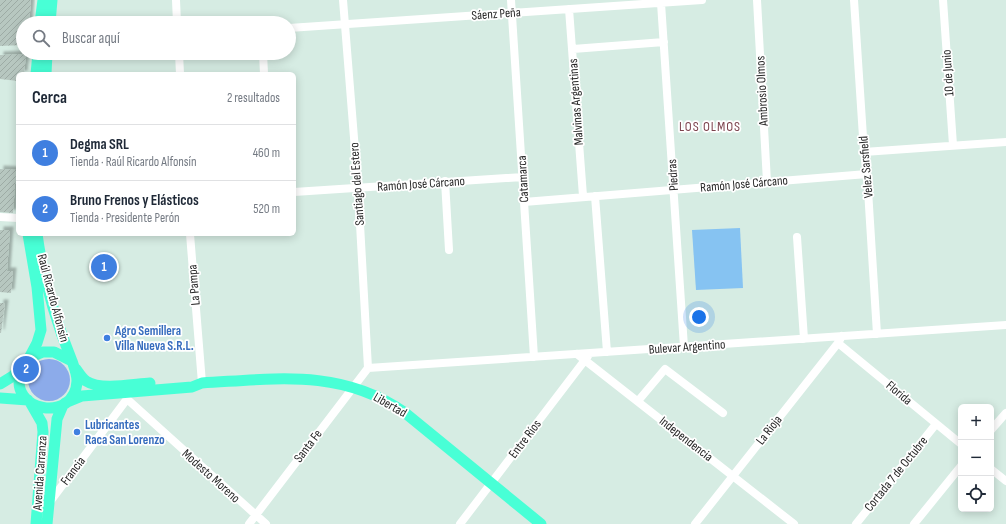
<!DOCTYPE html>
<html lang="es">
<head>
<meta charset="utf-8">
<style>
  body { margin:0; font-family:"Sofia Sans Condensed",sans-serif; background:#f2f2f3; color:#1f2937 }
  .controls { position:absolute; right:12px; bottom:12px; display:grid; overflow:hidden; border-radius:6px; box-shadow:0 2px 10px #0003 }
  .controls button { width:36px; height:36px; display:grid; place-items:center; padding:0; border:0; border-bottom:1px solid #e0e1e3; background:#fff; color:#1f2937; font:20px sans-serif }
  .you { position:absolute; left:699px; top:317px; width:14px; height:14px; margin:-10px; border:3px solid #fff; border-radius:50%; background:#1a73e8; box-shadow:0 0 0 6px #1a73e833 }
  .badge { display:grid; place-items:center; width:26px; height:26px; border-radius:50%; background:#ff3055; color:#fff; font-size:13px; font-weight:700 }
  .pin { position:absolute; translate:-50% -50%; border:2px solid #fff; box-shadow:0 1px 4px #0006 }
  .list { margin:0; padding:0; list-style:none }
  h2 { display:flex; justify-content:space-between; align-items:center; height:52px; margin:0; padding:0 16px; font-size:17px }
  h2 small { font-size:13px; font-weight:400; color:#747a83 }
  .list li { display:grid; grid-template-columns:26px 1fr auto; gap:12px; align-items:center; box-sizing:border-box; height:56px; padding:0 16px; border-top:1px solid #e0e1e3 }
  .list b { display:block; font-size:15px; white-space:nowrap }
  .list p { margin:0; font-size:13px; white-space:nowrap; color:#747a83 }
  .list em { font-size:13px; font-style:normal; color:#747a83 }
  .icon { flex:none; width:22px; height:22px; fill:none; stroke:currentColor; stroke-width:2; stroke-linecap:round; stroke-linejoin:round }
  .map { position:relative; flex:none; width:1006px; height:524px; overflow:hidden }
  .search { position:absolute; background:#fff; box-shadow:0 2px 10px #0003; left:16px; top:16px; width:280px; height:44px; display:flex; align-items:center; gap:10px; box-sizing:border-box; padding:0 14px; border-radius:22px; color:#747a83; font-size:15px }
  .panel { position:absolute; background:#fff; box-shadow:0 2px 10px #0003; left:16px; top:72px; width:280px; height:164px; border-radius:6px }
  .map>svg:first-child { display:block }
  .grass { fill:#8cabea }
  .pitch { fill:#86c3f2 }
  .building { fill:url(#building-hatch); filter:url(#shadow) }
  .lines { fill:none; stroke-linecap:round; stroke-linejoin:round }
  .minor { stroke:#fff; stroke-width:8 }
  .major { stroke:#48ffd6; stroke-width:11 }
  .shop-dot { fill:#3f7fe0; stroke:#fff; stroke-width:1.5 }
  .labels { text-anchor:middle; dominant-baseline:central; stroke-width:3.5; stroke-linejoin:round; paint-order:stroke }
  .street-label { font-size:13px; fill:#272727; stroke:#fff }
  .shop-label { font-size:13px; font-weight:bold; fill:#366cbe; stroke:#fff; text-anchor:start }
  .neighbourhood-label { font-size:14px; letter-spacing:1px; fill:#7c434d; stroke:#fff }
</style>
</head>
<body>
<div class="map">
<svg width="1006" height="524" viewBox="0 0 1006 524">
  <defs>
    <pattern id="building-hatch" width="6" height="6" patternUnits="userSpaceOnUse"><rect width="6" height="6" fill="#b7c7c0"/><path d="M-1 1l2-2M0 6l6-6M5 7l2-2" fill="none" stroke="#9daba5"/></pattern>
    <filter id="shadow"><feDropShadow dx="3.5" dy="-3.5" stdDeviation="1" flood-color="#0004"/></filter>
  </defs>
  <rect width="100%" height="100%" fill="#d6ece3"/>
  <path class="grass" d="M28 380a21 21 0 1 1 42 0a21 21 0 1 1-42 0Z"/>
  <path class="pitch" d="M740,228L743,288L696,290L692,230Z"/>
  <path class="building" d="M0,0H31L29,23H23V45L0,46Z
    M26,54L24,74H18V81L0,79V55Z
    M0,169L16,170L13,213L0,212Z
    M0,230H10L7,271H13L11,293L0,292Z
    M0,303H5L1,333H0Z"/>
  <g class="lines">
    <path class="minor" d="M176,0L177,23
      M343,0L358,188L368,368
      M511,0L534,357
      M757,0L767,182
      M854,0L864,152L867,174L877,334
      M943,0L953,145
      M661,3L684,347
      M569,9L583,196
      M289,28L702,0
      M573,49L664,42
      M179,53L180,74
      M263,53L264,74
      M864,152L1006,142
      M445,181L449,250
      M294,192L523,177
      M595,196L607,352
      M524,202L867,174
      M0,217L18,218
      M190,234L202,383
      M797,237L804,339
      M838,343L961,444
      M577,354L794,524
      M368,368L1006,325
      M126,393L127,399L266,524
      M638,401L665,369L723,413
      M991,430L1006,413
      M991,469L1006,481
      M49,503L127,399
      M249,524L368,368
      M460,524L588,356
      M695,524L838,343L842,336
      M856,524L936,424
      M914,524L961,466"/>
    <path class="major" d="M40,23L43,0
      M50,23L52,0
      M36,74L38,53
      M46,74L47,53
      M28,234L37,287L41,330L37,343L29,358
      M37,234C43,277 55,320 72,361
      M43,352H54L72,361C74,367 77,374 77,381C75,424 7,412 21,371C25,361 33,355 43,352Z
      M76,369C79,373 82,378 86,381C101,391 133,384 150,383
      M0,384L13,376L23,366
      M0,398L28,400
      M30,402L42,423L43,432L36,524
      M65,403L82,396L192,387L202,383C275,379 340,368 404,412L541,524
      M47,524L57,419L63,405"/>
  </g>
  <g class="shop-dot">
    <circle cx="107" cy="338" r="4"/>
    <circle cx="77" cy="432" r="4"/>
  </g>
  <g class="labels">
    <g class="street-label">
      <text transform="translate(496 14) rotate(-4)">Sáenz Peña</text>
      <text transform="translate(948 73) rotate(-94)">10 de Junio</text>
      <text transform="translate(762 91) rotate(-93)">Ambrosio Olmos</text>
      <text transform="translate(576 102) rotate(-94)">Malvinas Argentinas</text>
      <text transform="translate(866 167) rotate(-95)">Velez Sarsfield</text>
      <text transform="translate(673 175) rotate(-94)">Piedras</text>
      <text transform="translate(523 179) rotate(-93)">Catamarca</text>
      <text transform="translate(357 184) rotate(-94)">Santiago del Estero</text>
      <text transform="translate(421 184) rotate(-4)">Ramón José Cárcano</text>
      <text transform="translate(744 184) rotate(-5)">Ramón José Cárcano</text>
      <text transform="translate(194 285) rotate(-95)">La Pampa</text>
      <text transform="translate(53 298) rotate(75)">Raúl Ricardo Alfonsín</text>
      <text transform="translate(687 347) rotate(-4)">Bulevar Argentino</text>
      <text transform="translate(899 393) rotate(40)">Florida</text>
      <text transform="translate(390 405) rotate(30)">Libertad</text>
      <text transform="translate(769 430) rotate(-52)">La Rioja</text>
      <text transform="translate(525 439) rotate(-53)">Entre Ríos</text>
      <text transform="translate(686 439) rotate(38)">Independencia</text>
      <text transform="translate(308 446) rotate(-53)">Santa Fe</text>
      <text transform="translate(73 471) rotate(-53)">Francia</text>
      <text transform="translate(40 473) rotate(-86)">Avenida Carranza</text>
      <text transform="translate(896 474) rotate(-51)">Cortada 7 de Octubre</text>
      <text transform="translate(211 476) rotate(42)">Modesto Moreno</text>
    </g>
    <g class="shop-label">
      <text x="115" y="331">Agro Semillera<tspan x="115" dy="15">Villa Nueva S.R.L.</tspan></text>
      <text x="85" y="425">Lubricantes<tspan x="85" dy="15">Raca San Lorenzo</tspan></text>
    </g>
    <g class="neighbourhood-label">
      <text x="710" y="126">LOS OLMOS</text>
    </g>
  </g>
</svg>
<div class="controls">
<button>+</button>
<button>−</button>
<button><svg class="icon" aria-label="locate" viewBox="0 0 24 24"><circle cx="12" cy="12" r="6"/><path d="M12 2v4M12 18v4M2 12h4M18 12h4"/></svg></button>
</div>
<div class="you"></div>
<div class="pin badge" style="left:104px;top:267px;background:#3f7fe0">1</div>
<div class="pin badge" style="left:26px;top:369px;background:#3f7fe0">2</div>
<div class="search"><svg class="icon" aria-label="search" viewBox="0 0 24 24"><circle cx="10" cy="10" r="6"/><path d="M15 15l6 6"/></svg>Buscar aquí</div>
<section class="panel">
<h2>Cerca<small>2 resultados</small></h2>
<ul class="list">
<li><span class="badge" style="background:#3f7fe0">1</span><div><b>Degma SRL</b><p>Tienda · Raúl Ricardo Alfonsín</p></div><em>460 m</em></li>
<li><span class="badge" style="background:#3f7fe0">2</span><div><b>Bruno Frenos y Elásticos</b><p>Tienda · Presidente Perón</p></div><em>520 m</em></li>
</ul>
</section>
</div>
</body>
</html>
